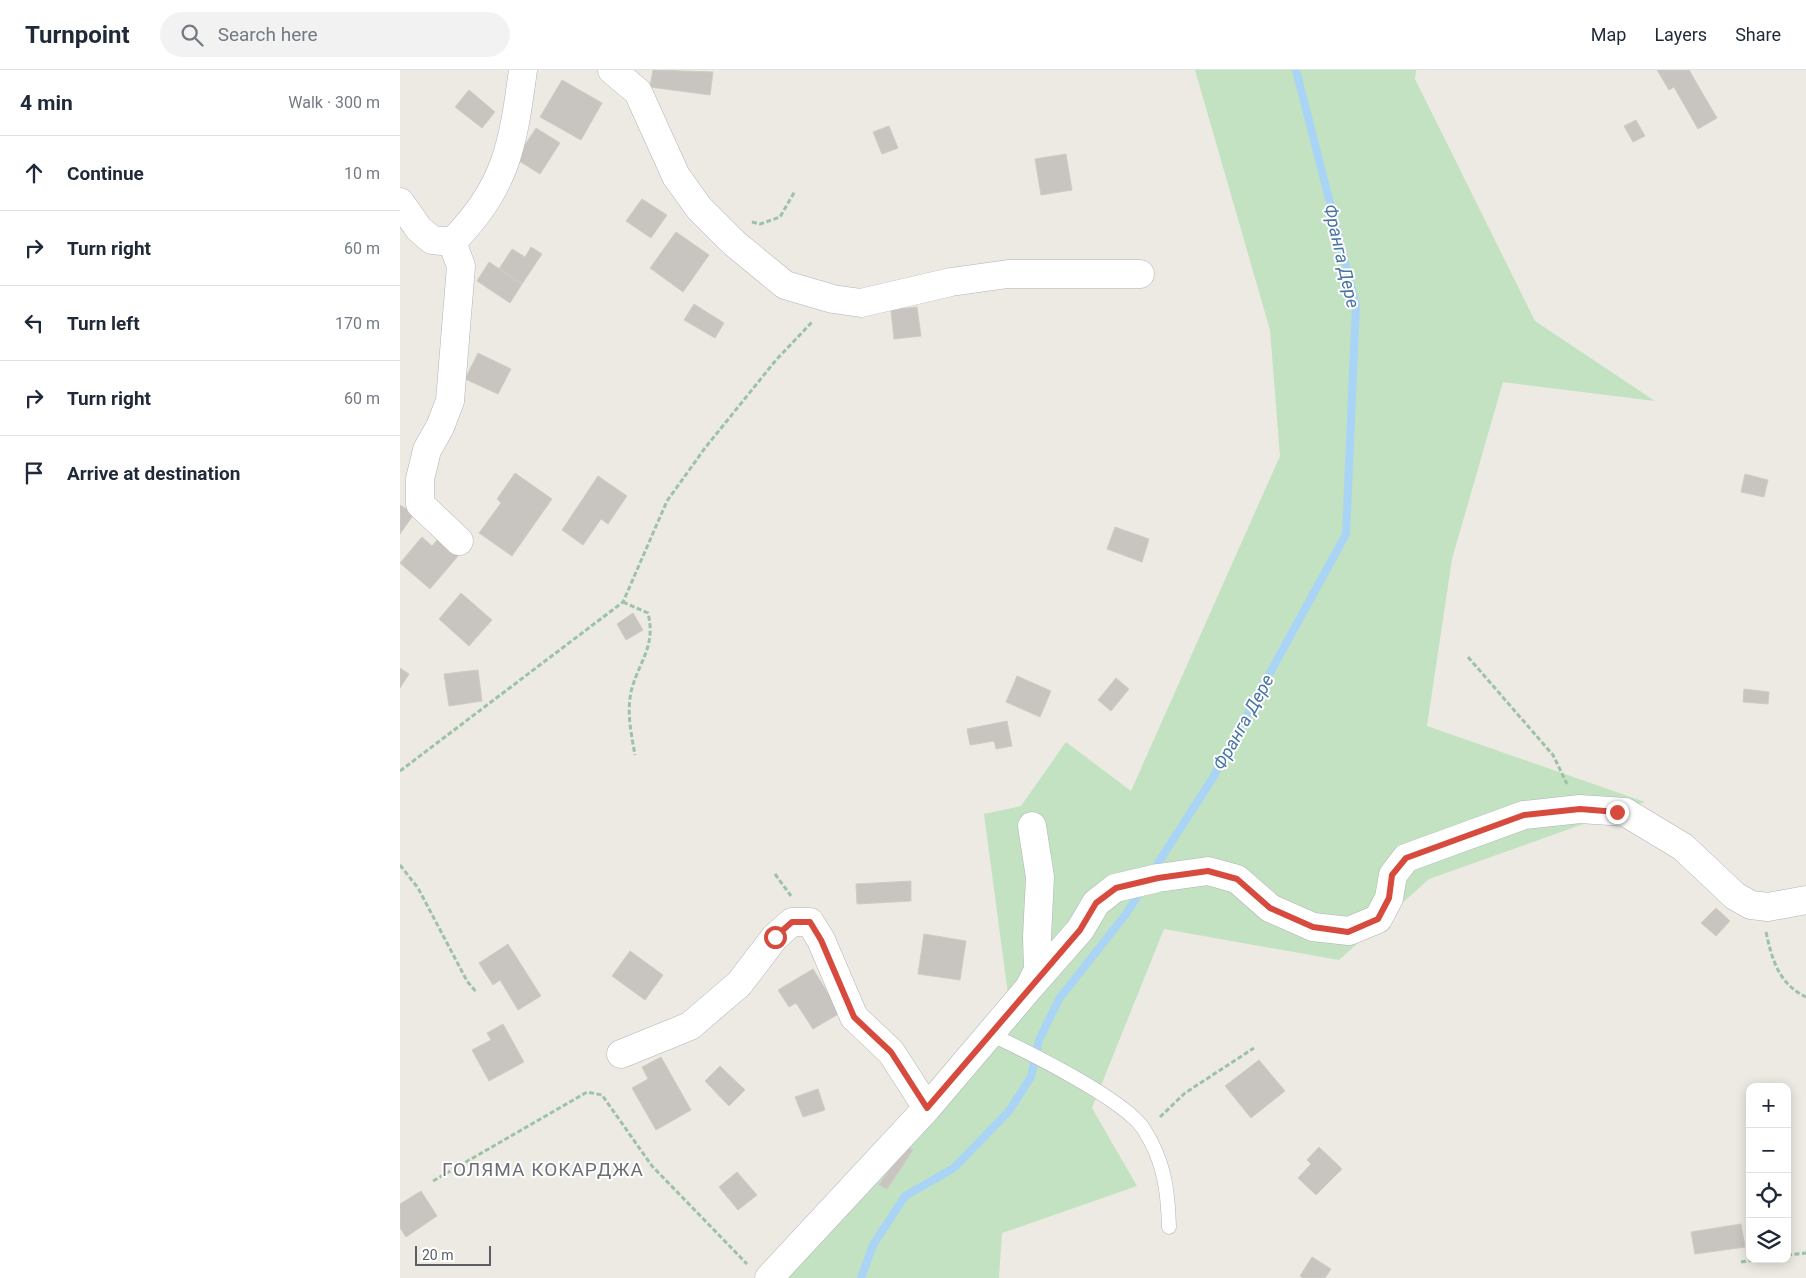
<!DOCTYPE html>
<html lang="en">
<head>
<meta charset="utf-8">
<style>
  body { margin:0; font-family:Roboto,sans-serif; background:#f2f2f3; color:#1f2937 }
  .controls { position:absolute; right:15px; bottom:15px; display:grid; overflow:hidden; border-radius:10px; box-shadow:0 2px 12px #0003 }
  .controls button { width:45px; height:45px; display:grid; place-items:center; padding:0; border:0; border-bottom:1px solid #e0e1e3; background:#fff; color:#1f2937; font:25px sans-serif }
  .scale { position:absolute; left:15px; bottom:12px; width:76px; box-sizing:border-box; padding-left:5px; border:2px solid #5b5e62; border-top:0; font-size:14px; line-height:18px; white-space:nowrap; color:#5b5e62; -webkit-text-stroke:4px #fff; paint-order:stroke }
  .stop { position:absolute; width:15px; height:15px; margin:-11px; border:4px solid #d74b3f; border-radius:50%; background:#fff }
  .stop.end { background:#d74b3f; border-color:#fff; box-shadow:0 1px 5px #0008 }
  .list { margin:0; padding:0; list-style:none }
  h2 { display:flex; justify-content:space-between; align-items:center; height:65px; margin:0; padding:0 20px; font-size:21px }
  h2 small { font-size:16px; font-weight:400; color:#747a83 }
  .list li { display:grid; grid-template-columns:32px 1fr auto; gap:15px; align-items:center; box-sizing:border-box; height:75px; padding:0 20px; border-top:1px solid #e0e1e3 }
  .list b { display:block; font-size:19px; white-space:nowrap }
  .list em { font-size:16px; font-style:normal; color:#747a83 }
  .icon { flex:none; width:28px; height:28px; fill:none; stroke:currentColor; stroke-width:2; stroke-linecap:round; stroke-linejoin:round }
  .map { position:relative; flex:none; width:1406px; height:1208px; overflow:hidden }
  header { display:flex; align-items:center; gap:30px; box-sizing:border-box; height:70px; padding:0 25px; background:#fff; border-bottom:1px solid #e0e1e3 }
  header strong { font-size:24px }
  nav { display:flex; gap:28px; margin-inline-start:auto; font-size:18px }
  .search { width:350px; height:45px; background:#f2f2f3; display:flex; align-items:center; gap:12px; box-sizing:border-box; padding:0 18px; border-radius:28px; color:#747a83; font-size:19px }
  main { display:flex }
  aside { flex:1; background:#fff }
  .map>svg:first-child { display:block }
  .green { fill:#c2e2c2 }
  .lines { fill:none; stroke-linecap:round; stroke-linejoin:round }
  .stream { stroke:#aad4f6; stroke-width:8 }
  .building { fill:#c8c5c0; stroke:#d0ccc2 }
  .service-casing { stroke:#b1b3b7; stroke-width:15 }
  .minor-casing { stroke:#b1b3b7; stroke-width:29 }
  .path { stroke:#9cc2a7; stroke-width:3; stroke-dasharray:5 2.5; stroke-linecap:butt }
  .service { stroke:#fff; stroke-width:14 }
  .minor { stroke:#fff; stroke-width:28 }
  .route { stroke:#d74b3f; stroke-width:6 }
  .labels { text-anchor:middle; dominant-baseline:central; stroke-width:4; stroke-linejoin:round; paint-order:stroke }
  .water-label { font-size:18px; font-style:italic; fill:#4976a6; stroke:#fff }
  .quarter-label { font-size:19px; letter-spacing:1px; fill:#6c7074; stroke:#fff }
</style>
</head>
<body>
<header>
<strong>Turnpoint</strong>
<div class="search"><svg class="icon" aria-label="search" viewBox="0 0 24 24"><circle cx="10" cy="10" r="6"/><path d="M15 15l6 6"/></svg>Search here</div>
<nav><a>Map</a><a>Layers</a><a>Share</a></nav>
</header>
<main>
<aside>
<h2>4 min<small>Walk · 300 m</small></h2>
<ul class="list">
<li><svg class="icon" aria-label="ahead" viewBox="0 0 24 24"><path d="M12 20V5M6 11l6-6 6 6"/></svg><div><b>Continue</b></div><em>10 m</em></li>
<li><svg class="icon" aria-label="right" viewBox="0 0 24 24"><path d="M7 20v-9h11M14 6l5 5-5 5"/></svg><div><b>Turn right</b></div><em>60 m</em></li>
<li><svg class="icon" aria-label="left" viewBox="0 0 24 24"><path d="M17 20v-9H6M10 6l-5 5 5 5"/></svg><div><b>Turn left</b></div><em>170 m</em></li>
<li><svg class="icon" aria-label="right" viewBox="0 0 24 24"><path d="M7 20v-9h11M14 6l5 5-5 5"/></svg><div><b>Turn right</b></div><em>60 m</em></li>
<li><svg class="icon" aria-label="arrive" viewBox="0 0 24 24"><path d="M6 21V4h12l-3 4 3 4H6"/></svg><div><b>Arrive at destination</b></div></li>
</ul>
</aside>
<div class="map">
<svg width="1406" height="1208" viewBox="0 0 1406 1208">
  <rect width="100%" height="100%" fill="#eceae3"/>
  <path class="green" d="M795,0H1016L1015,9L1135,251L1255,331L1103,312L1052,489L1027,656L1245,732L1029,809L939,890L764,859L692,1038L737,1116L602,1163L599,1208H381L612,954L584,744L621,736L666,672L731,721L880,386L870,260Z"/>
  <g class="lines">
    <path class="stream" d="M753,801L812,709L946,464L956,235L896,0
      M461,1208L473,1175L505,1126L554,1098L609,1041L631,1007L639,970L659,929L726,844L742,819"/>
  </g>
  <path class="building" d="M253,0L313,2L310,25L250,17Z
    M1257,0H1289L1317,48L1298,59L1274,17L1269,20Z
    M162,10L202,33L181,70L140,47Z
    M69,20L95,42L82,58L55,37Z
    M1236,50L1245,66L1233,72L1224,56Z
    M489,56L498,78L482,84L473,62Z
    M136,58L160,73L140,104L116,89Z
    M666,84L672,120L641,125L635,89Z
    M242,129L267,145L251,168L226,151Z
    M276,162L309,185L283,222L250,198Z
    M131,177L142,184L122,214L99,199L112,179L125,187Z
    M89,192L122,214L110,233L77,211Z
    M294,234L324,253L315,268L284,250Z
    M517,237L521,266L494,269L491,240Z
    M78,283L111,299L98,324L65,309Z
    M115,403L152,429L112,486L79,463L101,433L97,429Z
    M1345,404L1368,410L1364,427L1341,422Z
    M198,406L227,426L208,454L201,449L183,475L162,460Z
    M0,435L14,444L0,464Z
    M715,457L749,469L742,492L707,479Z
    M22,467L32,476L38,469L58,486L30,519L0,493Z
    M61,523L92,550L69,576L39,549Z
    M233,543L243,560L226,570L217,554Z
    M0,598L9,604L0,618Z
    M78,600L82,631L49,636L44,604Z
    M617,606L651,621L640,647L606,632Z
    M716,608L729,619L711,641L698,630Z
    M1344,619L1369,622L1368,634L1343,632Z
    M607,651L612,676L596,679L594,671L570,675L567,659Z
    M511,811V831L457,834L456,814Z
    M1316,838L1330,851L1316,866L1301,853Z
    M524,864L566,871L560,910L518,904Z
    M108,874L141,926L118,940L100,910L93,915L79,893Z
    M230,881L263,905L245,930L212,906Z
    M413,899L440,943L413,959L396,933L389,937L378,920Z
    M103,954L124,992L89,1011L72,980L91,970L87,963Z
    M261,987L291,1040L256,1060L232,1018L248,1009L242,997Z
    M859,990L885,1021L851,1048L825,1016Z
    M320,996L345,1020L329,1036L305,1011Z
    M418,1019L425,1040L403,1047L395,1027Z
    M506,1076L513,1080L487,1119L479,1115Z
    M919,1077L942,1099L916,1125L898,1108L911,1094L907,1090Z
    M337,1102L357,1125L338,1140L319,1117Z
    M21,1121L37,1146L6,1167L0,1158V1134Z
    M1341,1154L1345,1177L1295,1184L1291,1162Z
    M912,1187L931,1199L925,1208H903L900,1206Z"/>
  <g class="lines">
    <g class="service-casing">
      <path id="service" d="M590,964C626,981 722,1028 743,1058C764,1090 768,1120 769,1157"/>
    </g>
    <g class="minor-casing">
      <path id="minor" d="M212,0L238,22L276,106L299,138L334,173L385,215L433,229L461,233L551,212L608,204H740
        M0,132L19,159L32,170L52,172C107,117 113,74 123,0
        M52,172L61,196L50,331L40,357L27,380L20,409V434L59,471
        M629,918L680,860L696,833L715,818L758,808L808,801L837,809L870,838L913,857L949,861L978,849L989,828L993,805L1006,788L1124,745L1180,739L1225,742L1283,777L1335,826L1351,835L1368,837L1406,830
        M221,984L290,956L339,914L375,867L392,852H410L421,870L454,947L491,982L527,1038
        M369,1208L527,1038L629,918L638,900L637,867L640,807L632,756"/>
    </g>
    <path class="path" d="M352,152L360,154L380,147L395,121
      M223,532L248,543C256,576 240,590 232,618C226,640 231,663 235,685
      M1068,587L1153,685L1167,714
      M0,701L223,532L267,431L305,378L376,290L413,251
      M0,795L18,818L67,911L77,923
      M375,804L391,826
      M1366,862C1372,890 1379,914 1406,927
      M760,1047L785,1023L854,978
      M33,1111L187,1022L202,1025L252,1096L347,1194
      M1387,1185L1406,1183
      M1341,1192L1360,1189"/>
    <use href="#service" class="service"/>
    <use href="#minor" class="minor"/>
  </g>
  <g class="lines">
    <path class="route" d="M375,867L392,852H410L421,870L454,947L491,982L527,1038L680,860L696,833L716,818L758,808L808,801L837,809L870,838L913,857L948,862L978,849L989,828L992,805L1006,788L1124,745L1180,739L1217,742"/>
  </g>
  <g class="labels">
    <g class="water-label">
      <text transform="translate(942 186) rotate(77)">Франга Дере</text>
      <text transform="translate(843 652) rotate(-61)">Франга Дере</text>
    </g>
    <g class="quarter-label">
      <text x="143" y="1099">ГОЛЯМА КОКАРДЖА</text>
    </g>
  </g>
</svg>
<div class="controls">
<button>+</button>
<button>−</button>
<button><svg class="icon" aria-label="locate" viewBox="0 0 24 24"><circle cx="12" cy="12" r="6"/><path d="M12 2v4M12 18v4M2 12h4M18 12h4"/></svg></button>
<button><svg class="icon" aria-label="layers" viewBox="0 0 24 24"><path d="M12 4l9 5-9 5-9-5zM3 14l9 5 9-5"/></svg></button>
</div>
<div class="scale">20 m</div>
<div class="stop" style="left:375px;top:867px"></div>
<div class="stop end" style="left:1217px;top:742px"></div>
</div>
</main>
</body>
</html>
